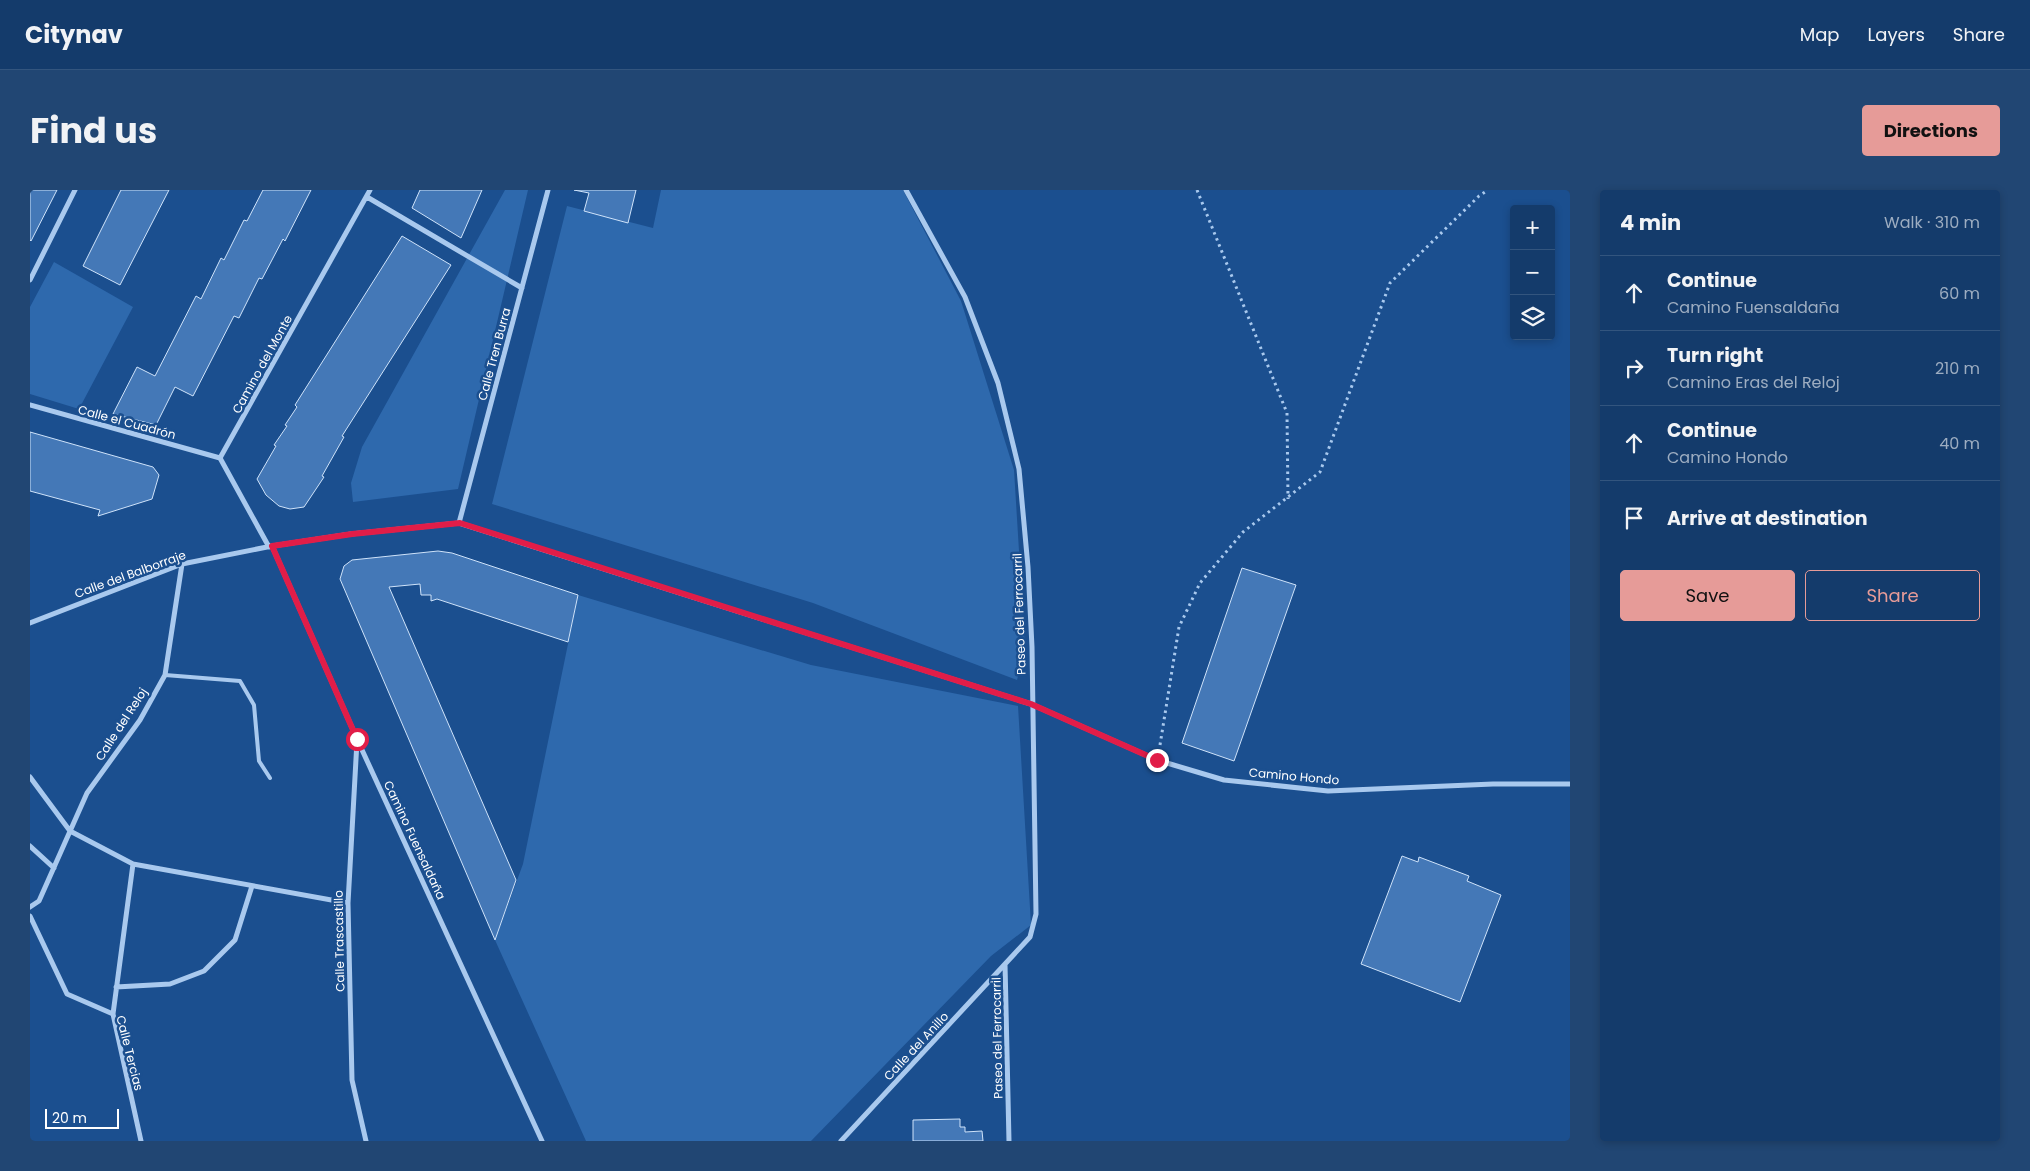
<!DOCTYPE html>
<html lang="en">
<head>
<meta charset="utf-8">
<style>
  body { margin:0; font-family:Poppins,sans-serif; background:#214673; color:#f1f3f6 }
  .controls { position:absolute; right:15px; top:15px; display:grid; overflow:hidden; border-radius:5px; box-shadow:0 2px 8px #0003 }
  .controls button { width:45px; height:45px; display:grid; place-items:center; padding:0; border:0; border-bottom:1px solid #33557e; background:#143b6b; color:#f1f3f6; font:25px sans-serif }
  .scale { position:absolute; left:15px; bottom:12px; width:74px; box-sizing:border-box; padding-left:5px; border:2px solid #fff; border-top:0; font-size:14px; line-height:18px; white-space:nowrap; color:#fff; -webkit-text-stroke:4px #1b4f8f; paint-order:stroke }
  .stop { position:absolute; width:15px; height:15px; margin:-11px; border:4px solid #e11d48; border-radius:50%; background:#fff }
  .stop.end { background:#e11d48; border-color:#fff; box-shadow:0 1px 5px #0008 }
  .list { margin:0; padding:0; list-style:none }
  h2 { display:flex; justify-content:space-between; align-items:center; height:65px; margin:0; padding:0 20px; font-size:21px }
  h2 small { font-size:16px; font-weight:400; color:#9dadc1 }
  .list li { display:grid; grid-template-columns:32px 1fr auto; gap:15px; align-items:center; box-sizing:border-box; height:75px; padding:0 20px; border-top:1px solid #33557e }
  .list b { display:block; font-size:19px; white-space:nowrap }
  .list p { margin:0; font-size:16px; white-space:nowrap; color:#9dadc1 }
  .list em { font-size:16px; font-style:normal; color:#9dadc1 }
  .actions { display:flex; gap:10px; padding:15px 20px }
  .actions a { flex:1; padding:11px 0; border:1px solid #e69b98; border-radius:5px; text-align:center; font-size:18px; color:#e69b98 }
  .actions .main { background:#e69b98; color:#111 }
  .icon { flex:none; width:28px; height:28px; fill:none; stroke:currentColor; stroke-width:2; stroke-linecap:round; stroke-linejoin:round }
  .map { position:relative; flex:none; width:1540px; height:951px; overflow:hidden; border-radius:5px }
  header { display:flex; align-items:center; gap:30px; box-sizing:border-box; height:70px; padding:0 25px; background:#143b6b; border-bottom:1px solid #33557e }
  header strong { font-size:24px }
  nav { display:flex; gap:28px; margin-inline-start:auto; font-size:18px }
  .intro { display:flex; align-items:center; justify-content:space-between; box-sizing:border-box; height:120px; padding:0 30px }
  h1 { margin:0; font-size:35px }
  .button { padding:12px 22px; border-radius:5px; background:#e69b98; color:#111; font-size:18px; font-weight:700 }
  main { display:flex; gap:30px; padding:0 30px }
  aside { flex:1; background:#143b6b; border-radius:5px; box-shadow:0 2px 8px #0003 }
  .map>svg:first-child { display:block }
  .green { fill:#2e69ad }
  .building { fill:#4478b7; stroke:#cfe3fa }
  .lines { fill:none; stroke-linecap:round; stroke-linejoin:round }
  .path { stroke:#a9c9ee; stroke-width:3; stroke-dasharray:2.5 4; stroke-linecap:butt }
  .lane { stroke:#a9c9ee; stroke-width:4 }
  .street { stroke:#a9c9ee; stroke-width:5 }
  .route { stroke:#e11d48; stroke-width:6 }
  .labels { text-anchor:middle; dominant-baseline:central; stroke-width:5; stroke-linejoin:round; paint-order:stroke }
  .street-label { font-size:12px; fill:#fff; stroke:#1b4f8f }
</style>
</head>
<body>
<header>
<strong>Citynav</strong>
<nav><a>Map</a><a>Layers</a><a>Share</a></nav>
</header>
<div class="intro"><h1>Find us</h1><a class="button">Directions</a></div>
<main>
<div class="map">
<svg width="1540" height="951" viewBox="0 0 1540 951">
  <rect width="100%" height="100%" fill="#1b4f8f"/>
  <path class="green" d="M475,0H498L428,299L323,312L321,293L332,257Z
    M631,0H873L931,111L984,280L995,458L987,490L783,413L462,314L537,16L623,38Z
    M24,72L103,117L49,219L0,204V117Z
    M548,405L781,475L988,516L1001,735L961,766L781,951H556L465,750L493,674Z"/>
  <path class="building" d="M0,0H27L1,51L0,50Z
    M91,0H139L90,95L53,76Z
    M233,0H281L255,51L253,49L232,89L229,88L209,128L204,126L163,206L145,197L126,235L83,224L107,177L125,186L166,106L171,109L191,68L194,70L214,30L217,31Z
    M390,0H452L431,48L382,18Z
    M544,0H606L598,33L554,21L559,3Z
    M372,46L421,75L312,246L314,247L292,286L294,287L274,317L260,319L249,316L236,305L227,289L246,256L244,255L257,236L255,235L267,217L265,215Z
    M0,242L123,277L129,285L122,309L68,326L70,320L0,301Z
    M408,361L422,363L548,405L538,452L407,409L401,411V405H391L390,394L359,397L486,690L465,750L310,389L314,376L322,370Z
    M1212,378L1266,395L1204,571L1152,553Z
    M1372,666L1388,672L1389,667L1439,686L1437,691L1471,705L1430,812L1331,774Z
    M930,929V937H935V942L952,941L953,951H883V930Z"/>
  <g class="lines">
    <path class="path" d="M1167,0L1257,223L1258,309
      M1130,555L1149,437L1170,393L1213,342L1290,282L1360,93L1449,6L1458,0"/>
    <path class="lane" d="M135,485L210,491L224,515L229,571L240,588"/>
    <path class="street" d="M337,7L492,98
      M0,90L45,0
      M0,215L190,268
      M190,268L340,0
      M190,268L239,357
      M429,333L518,0
      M242,356L327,549L512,951
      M0,433L152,374L242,356L321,344L429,333L1001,514L1127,570L1194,590L1298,601L1463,594H1540
      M327,551L318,713L322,890L336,951
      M0,587L40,641L103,674L318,713
      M0,656L24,678
      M103,674L83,824L111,951
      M0,717L9,711L57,603L110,530L135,485L152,374
      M0,726L37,804L83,824
      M975,774L979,951
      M86,797L140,794L174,781L205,750L222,696
      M811,951L1000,747L1006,724L1002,457L998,377L989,279L968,193L935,107L876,0"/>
  </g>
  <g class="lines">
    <path class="route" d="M327,549L242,356L322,344L430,333L1001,514L1127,570"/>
  </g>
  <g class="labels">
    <g class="street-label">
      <text transform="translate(464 164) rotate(-75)">Calle Tren Burra</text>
      <text transform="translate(232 174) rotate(-61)">Camino del Monte</text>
      <text transform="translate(97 232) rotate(15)">Calle el Cuadrón</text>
      <text transform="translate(100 384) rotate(-20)">Calle del Balborraje</text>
      <text transform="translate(989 424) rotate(-92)">Paseo del Ferrocarril</text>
      <text transform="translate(91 534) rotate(-57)">Calle del Reloj</text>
      <text transform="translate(1264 586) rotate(5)">Camino Hondo</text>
      <text transform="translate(385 650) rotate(65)">Camino Fuensaldaña</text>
      <text transform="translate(309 751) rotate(-91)">Calle Trascastillo</text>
      <text transform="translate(967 848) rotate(-91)">Paseo del Ferrocarril</text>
      <text transform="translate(886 856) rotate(-47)">Calle del Anillo</text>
      <text transform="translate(100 863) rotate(76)">Calle Tercias</text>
    </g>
  </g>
</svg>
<div class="controls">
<button>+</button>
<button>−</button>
<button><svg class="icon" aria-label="layers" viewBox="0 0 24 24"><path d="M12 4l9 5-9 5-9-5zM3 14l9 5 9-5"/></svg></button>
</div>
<div class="scale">20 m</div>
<div class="stop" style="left:327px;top:549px"></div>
<div class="stop end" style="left:1127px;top:570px"></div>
</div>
<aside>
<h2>4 min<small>Walk · 310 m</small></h2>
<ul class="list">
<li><svg class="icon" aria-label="ahead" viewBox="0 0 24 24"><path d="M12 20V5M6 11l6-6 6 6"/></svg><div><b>Continue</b><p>Camino Fuensaldaña</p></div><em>60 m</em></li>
<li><svg class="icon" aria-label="right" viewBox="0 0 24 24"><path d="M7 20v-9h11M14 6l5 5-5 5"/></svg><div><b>Turn right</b><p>Camino Eras del Reloj</p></div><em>210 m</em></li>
<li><svg class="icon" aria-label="ahead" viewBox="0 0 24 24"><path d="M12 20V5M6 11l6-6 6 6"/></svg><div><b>Continue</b><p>Camino Hondo</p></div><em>40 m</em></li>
<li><svg class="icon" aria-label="arrive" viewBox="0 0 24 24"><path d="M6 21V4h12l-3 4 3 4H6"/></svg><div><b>Arrive at destination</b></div></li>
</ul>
<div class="actions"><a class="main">Save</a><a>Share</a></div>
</aside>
</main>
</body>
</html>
